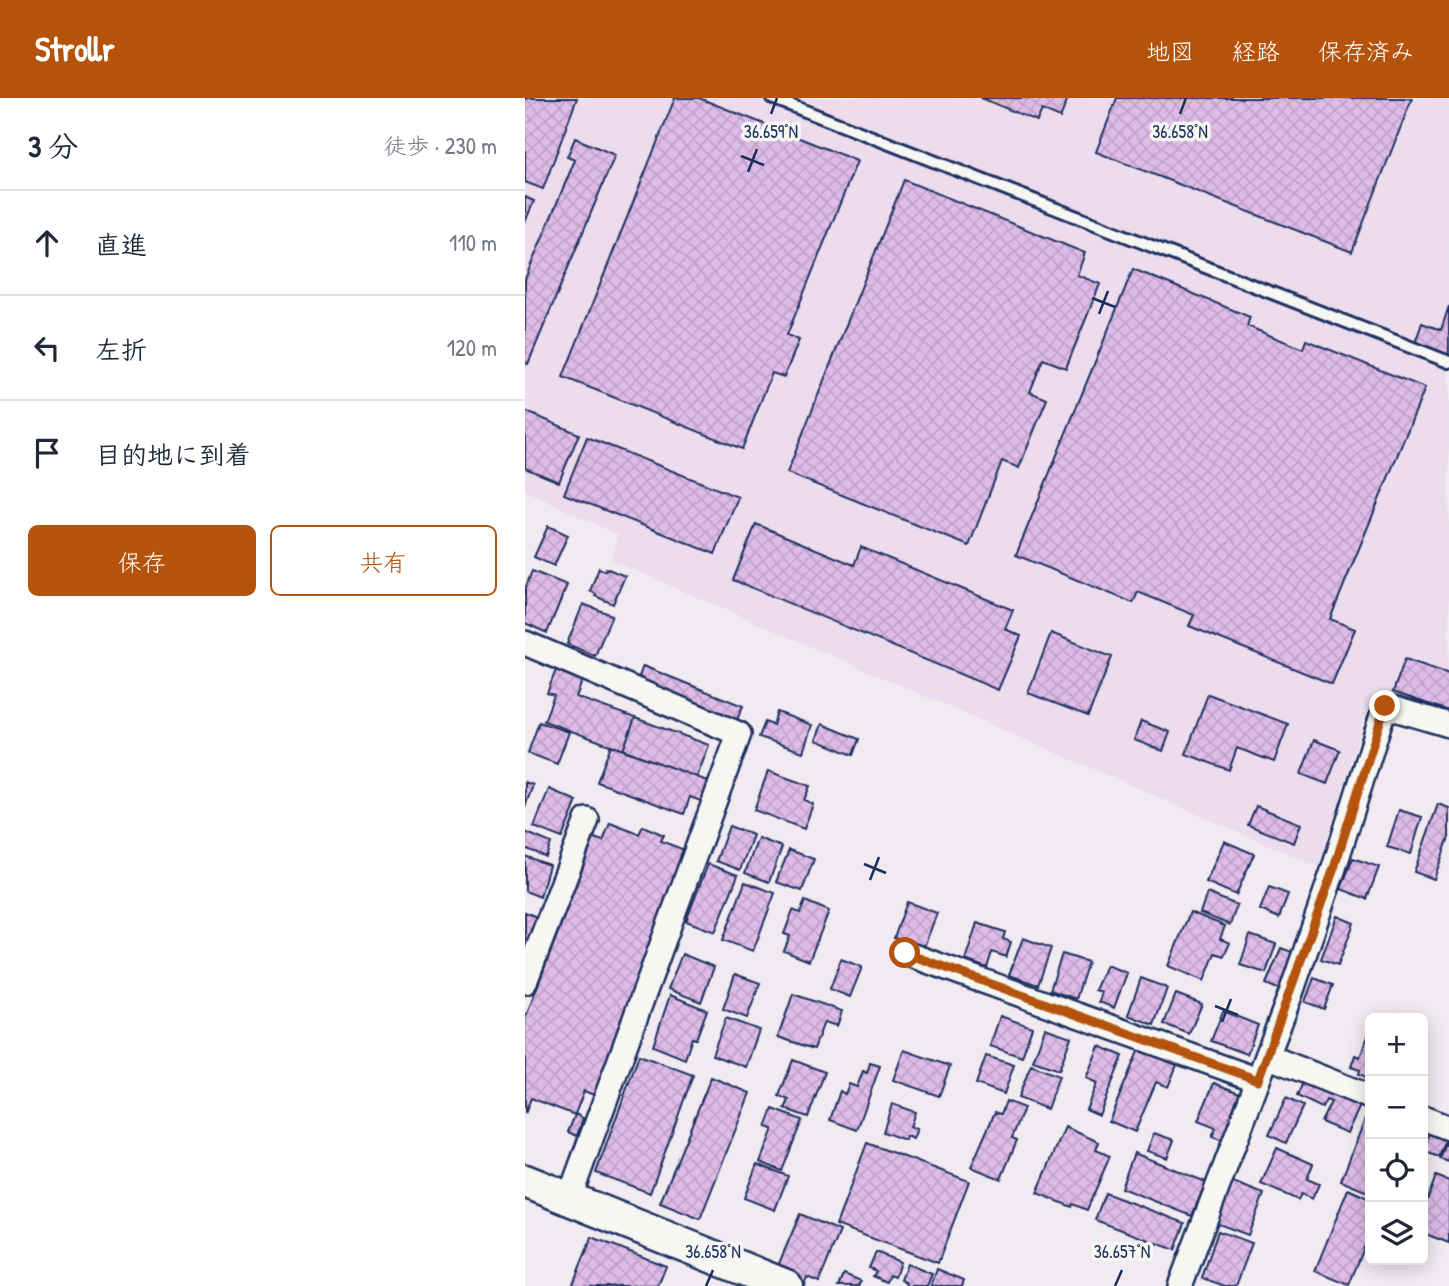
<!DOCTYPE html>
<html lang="ja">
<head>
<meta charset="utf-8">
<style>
  body { margin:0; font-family:"Patrick Hand","Klee One",sans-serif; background:#f2f2f3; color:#1f2937 }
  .controls { position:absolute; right:21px; bottom:21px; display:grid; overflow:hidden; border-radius:10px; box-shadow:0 4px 18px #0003 }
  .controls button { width:63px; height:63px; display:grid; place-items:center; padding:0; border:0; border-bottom:2px solid #e0e1e3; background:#fff; color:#1f2937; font:35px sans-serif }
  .stop { position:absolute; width:21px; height:21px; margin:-16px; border:5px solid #b45309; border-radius:50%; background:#fff }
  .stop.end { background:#b45309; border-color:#fff; box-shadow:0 2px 7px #0008 }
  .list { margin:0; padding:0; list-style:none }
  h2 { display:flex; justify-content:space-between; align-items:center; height:91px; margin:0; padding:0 28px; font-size:30px }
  h2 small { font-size:23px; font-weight:400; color:#747a83 }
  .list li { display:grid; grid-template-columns:46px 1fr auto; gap:21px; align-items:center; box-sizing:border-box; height:105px; padding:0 28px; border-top:2px solid #e0e1e3 }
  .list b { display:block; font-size:26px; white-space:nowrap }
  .list em { font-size:23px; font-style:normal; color:#747a83 }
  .actions { display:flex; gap:14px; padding:21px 28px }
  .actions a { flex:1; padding:16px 0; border:2px solid #b45309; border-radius:10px; text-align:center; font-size:24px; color:#b45309 }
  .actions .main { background:#b45309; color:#fff }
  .icon { flex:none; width:38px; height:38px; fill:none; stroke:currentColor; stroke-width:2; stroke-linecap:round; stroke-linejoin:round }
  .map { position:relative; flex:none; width:924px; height:1188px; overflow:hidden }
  header { display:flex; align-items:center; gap:42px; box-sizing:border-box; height:98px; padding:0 35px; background:#b45309; color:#fff }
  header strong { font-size:33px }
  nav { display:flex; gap:38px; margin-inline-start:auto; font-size:24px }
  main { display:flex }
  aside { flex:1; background:#fff }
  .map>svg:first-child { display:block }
  .built { fill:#ecdced }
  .building { fill:url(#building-cross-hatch); stroke:#1b2f5e; stroke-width:2 }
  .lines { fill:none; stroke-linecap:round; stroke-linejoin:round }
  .service-casing { stroke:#1b2f5e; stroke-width:16 }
  .minor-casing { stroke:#1b2f5e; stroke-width:28 }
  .secondary-casing { stroke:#1b2f5e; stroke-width:37 }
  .service { stroke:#f6f6f2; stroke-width:10 }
  .minor { stroke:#f6f6f2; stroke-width:23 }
  .secondary { stroke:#f6f6f2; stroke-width:32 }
  .route { stroke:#b45309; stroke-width:9 }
  .ticks { fill:none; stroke:#1b2f5e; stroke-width:2.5 }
  .ticks-label { font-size:18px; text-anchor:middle; fill:#1b2f5e; stroke:#f6f6f2; stroke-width:7; stroke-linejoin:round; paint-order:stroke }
</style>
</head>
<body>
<header>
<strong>Strollr</strong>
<nav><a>地図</a><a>経路</a><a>保存済み</a></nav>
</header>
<main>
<aside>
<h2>3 分<small>徒歩 · 230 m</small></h2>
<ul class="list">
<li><svg class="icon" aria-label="ahead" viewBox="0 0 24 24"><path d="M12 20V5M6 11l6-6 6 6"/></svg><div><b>直進</b></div><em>110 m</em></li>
<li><svg class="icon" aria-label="left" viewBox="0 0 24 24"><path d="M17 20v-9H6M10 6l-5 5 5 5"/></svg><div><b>左折</b></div><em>120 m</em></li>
<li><svg class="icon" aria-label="arrive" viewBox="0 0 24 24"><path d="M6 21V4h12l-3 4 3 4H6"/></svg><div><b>目的地に到着</b></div></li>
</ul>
<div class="actions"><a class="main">保存</a><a>共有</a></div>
</aside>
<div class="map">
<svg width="924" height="1188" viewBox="0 0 924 1188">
  <defs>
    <pattern id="building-cross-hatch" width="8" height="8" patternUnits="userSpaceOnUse" patternTransform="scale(1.75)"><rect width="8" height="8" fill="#dfbce7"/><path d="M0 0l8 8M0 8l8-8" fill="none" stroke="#bfa2c9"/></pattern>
  </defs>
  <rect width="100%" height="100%" fill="#f1eaf0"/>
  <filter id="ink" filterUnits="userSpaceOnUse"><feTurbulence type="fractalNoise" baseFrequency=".0143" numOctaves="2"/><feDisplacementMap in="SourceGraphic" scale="14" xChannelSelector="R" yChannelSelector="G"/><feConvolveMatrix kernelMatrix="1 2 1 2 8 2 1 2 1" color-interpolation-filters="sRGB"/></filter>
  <g filter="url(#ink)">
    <path class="built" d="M0,0H924V614L848,591L794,769L86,462L93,437L0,392Z"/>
    <path class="building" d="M0,0H52L18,91L0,84Z
      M150,0H174L332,63L262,237L274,242L259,279L247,275L217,351L38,279Z
      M456,0H543L535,20L517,12L512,23Z
      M592,0H887L827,154L571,54Z
      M50,40L90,57L3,266L0,265V181L50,62L42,59Z
      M379,82L560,155L552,177L575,186L541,270L518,261L505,294L522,301L494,370L477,363L444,448L262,375Z
      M0,99L9,103L0,124Z
      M608,171L725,219L722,228L778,251L781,242L900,290L805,521L830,531L807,586L664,528L669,517L613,494L608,505L491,457Z
      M924,208V260L889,248L897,225L916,232Z
      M0,313L54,336L34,384L0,370Z
      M62,339L213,399L190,456L39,396Z
      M231,426L329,467L336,449L488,512L480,531L496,538L473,592L208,482Z
      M23,428L43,437L29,468L9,459Z
      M74,470L80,473L81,470L100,478L88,506L70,498L71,496L65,493Z
      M7,473L42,487L22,535L0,525V491Z
      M58,506L87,517L70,558L42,546Z
      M526,535L587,559L563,618L503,595Z
      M880,561L924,576V613L868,594Z
      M118,568L218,608L211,624L112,584Z
      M31,572L58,581L51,599L110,620L98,652L19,623L29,597L22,595Z
      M683,596L763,626L749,664L712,650L704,672L661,656Z
      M252,614L287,627L278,654L234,639L240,624L248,627Z
      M110,620L184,647L172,679L98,652Z
      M616,623L645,634L638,653L609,642Z
      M14,624L44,634L32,666L3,655Z
      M297,626L334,641L328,657L291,642Z
      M789,642L815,652L802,686L776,676Z
      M86,647L188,685L181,705L165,699L159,716L72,684Z
      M243,673L285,688L279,702L288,706L279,731L229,712Z
      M0,684L8,687L0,709Z
      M24,691L52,703L37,740L9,729Z
      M913,706L924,710V739L909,781L889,774Z
      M731,708L776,726L769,745L723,727Z
      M874,712L897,719L886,756L862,749Z
      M85,725L114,736L118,728L139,737L136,743L162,753L69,997L59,993L50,1016L58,1020L52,1038L43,1034L50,1017L6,1000L0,1016V921L69,740L78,743Z
      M204,728L228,737L215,772L191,763Z
      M0,734L26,745L21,759L0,750Z
      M233,740L257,749L244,784L220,775Z
      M699,743L729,756L711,797L681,784Z
      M264,752L289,761L277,793L251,784Z
      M0,758L24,767L15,799L0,793Z
      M828,760L854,769L842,801L816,791Z
      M183,766L213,777L190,834L161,823Z
      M220,784L250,795L228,853L198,842Z
      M744,789L763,796L754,820L735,812Z
      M682,795L712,807L705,827L675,815Z
      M280,803L304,813L284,863L259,853L265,838L259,836L268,812L275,815Z
      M382,804L412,815L399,849L369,840Z
      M0,814L12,819L2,842L0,841Z
      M665,814L700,828L695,841L705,845L699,858L690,855L679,883L643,868Z
      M812,818L829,825L813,867L796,861Z
      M452,825L480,834L478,841L486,844L481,859L467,854L462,870L440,862Z
      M725,837L751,846L741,875L715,867Z
      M498,840L526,850L513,887L484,877Z
      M756,850L770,855L755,892L741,886Z
      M157,856L189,869L176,904L143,891Z
      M537,856L563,864L551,901L525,892Z
      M316,861L337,869L325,899L305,891Z
      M581,867L602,875L589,910L574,904L577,894L570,892Z
      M210,876L235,885L222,920L198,911Z
      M616,880L642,890L629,927L603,917Z
      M789,880L808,887L799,911L780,904Z
      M268,896L317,913L312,928L299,924L289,951L253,939Z
      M651,896L677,906L664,936L639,926Z
      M145,897L182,912L171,941L167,940L160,961L128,948Z
      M698,913L733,927L722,956L686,943Z
      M475,918L507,929L497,959L465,948Z
      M201,920L234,932L221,969L187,957Z
      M845,925V981L834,976L835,972L826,969L830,957L835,959L845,933H843Z
      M520,930L546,939L534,972L508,963Z
      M574,948L598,958L574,1017L561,1011L572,985L561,980Z
      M614,951L652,967L643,989L631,984L610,1034L584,1023Z
      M379,952L425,968L414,998L368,982Z
      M114,957L168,977L125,1095L71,1075Z
      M461,958L489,967L479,996L451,986Z
      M268,962L300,974L283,1019L260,1011L264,1002L254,998Z
      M345,965L355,968L332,1032L305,1022L315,993L320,996L324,986L332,989L338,973L342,975Z
      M506,967L534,978L522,1011L493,1000Z
      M186,979L225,995L175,1121L135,1105Z
      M780,980L836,1006L822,1035L796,1024L806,1004L801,1002L797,1010L772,998Z
      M689,985L720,997L701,1044L687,1039L691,1030L673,1023Z
      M761,1000L778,1008L761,1045L744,1037Z
      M481,1003L499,1010L487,1040L492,1042L476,1081L446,1069L470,1014L476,1016Z
      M367,1006L390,1014L385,1029L392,1031L388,1041L381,1038L380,1042L358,1034Z
      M248,1011L277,1022L257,1073L235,1064L248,1031L241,1029Z
      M842,1016L845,1017V1095L816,1083Z
      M907,1027L924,1034L914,1059L898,1053Z
      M540,1029L574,1044L571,1052L585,1058L562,1112L548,1106L547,1109L512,1095Z
      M629,1035L649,1042L642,1060L622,1053Z
      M924,1038V1064L915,1061Z
      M342,1045L444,1083L413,1165L311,1127Z
      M752,1050L788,1066L782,1081L794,1086L787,1101L776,1096L773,1102L736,1086Z
      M609,1055L681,1084L667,1118L596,1090Z
      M232,1066L263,1078L250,1112L219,1100Z
      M911,1078L924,1083V1145L898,1135V1113Z
      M705,1083L739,1096L723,1137L688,1124Z
      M823,1091L845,1101V1135L824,1187L790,1173Z
      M580,1095L660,1125L650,1152L570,1122Z
      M275,1116L315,1133L294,1184L282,1179L279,1187L250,1175Z
      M693,1133L727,1145L711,1188H700L677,1180Z
      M67,1139L141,1168L133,1188H47Z
      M351,1154L375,1164L370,1179L365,1177L362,1184L348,1178L351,1173L344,1170Z
      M382,1166L407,1176L402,1188H381L382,1185L376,1182Z
      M412,1171L439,1182L437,1188H406Z
      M319,1176L336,1183L334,1188H314Z"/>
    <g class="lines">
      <g class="service-casing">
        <path id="service" d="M247,0L924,264"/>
      </g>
      <g class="minor-casing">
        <path id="minor" d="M0,545L214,636L44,1101
          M380,855L733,982
          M0,884L62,722
          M742,958L845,999
          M898,1020L924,1030
          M655,1188L766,895L809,770L860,608L924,627"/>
      </g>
      <g class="secondary-casing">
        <path id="secondary" d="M0,1083L261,1188"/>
      </g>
      <use href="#service" class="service"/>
      <use href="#minor" class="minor"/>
      <use href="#secondary" class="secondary"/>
    </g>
  </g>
  <g class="lines" filter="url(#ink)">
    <path class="route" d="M380,855L733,982L809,770L860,608"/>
  </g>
  <path class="ticks" d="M246,16L252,0M655,16L661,0M216,58L239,67M223,74L232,51M567,200L590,209M574,216L583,193M339,766L361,775M345,782L354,759M690,908L713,917M697,924L706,901M181,1188L188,1172M590,1188L597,1172"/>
  <g class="ticks-label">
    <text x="246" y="40">36.659°N</text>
    <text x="655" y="40">36.658°N</text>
    <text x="188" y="1160">36.658°N</text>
    <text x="597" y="1160">36.657°N</text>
  </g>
</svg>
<div class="controls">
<button>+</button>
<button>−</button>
<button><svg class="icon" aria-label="locate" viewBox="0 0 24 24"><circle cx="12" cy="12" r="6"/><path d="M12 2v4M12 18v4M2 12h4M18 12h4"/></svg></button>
<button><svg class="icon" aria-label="layers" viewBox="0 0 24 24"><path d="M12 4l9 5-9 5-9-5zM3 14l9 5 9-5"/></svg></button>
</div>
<div class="stop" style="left:380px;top:855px"></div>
<div class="stop end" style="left:860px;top:608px"></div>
</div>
</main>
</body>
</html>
